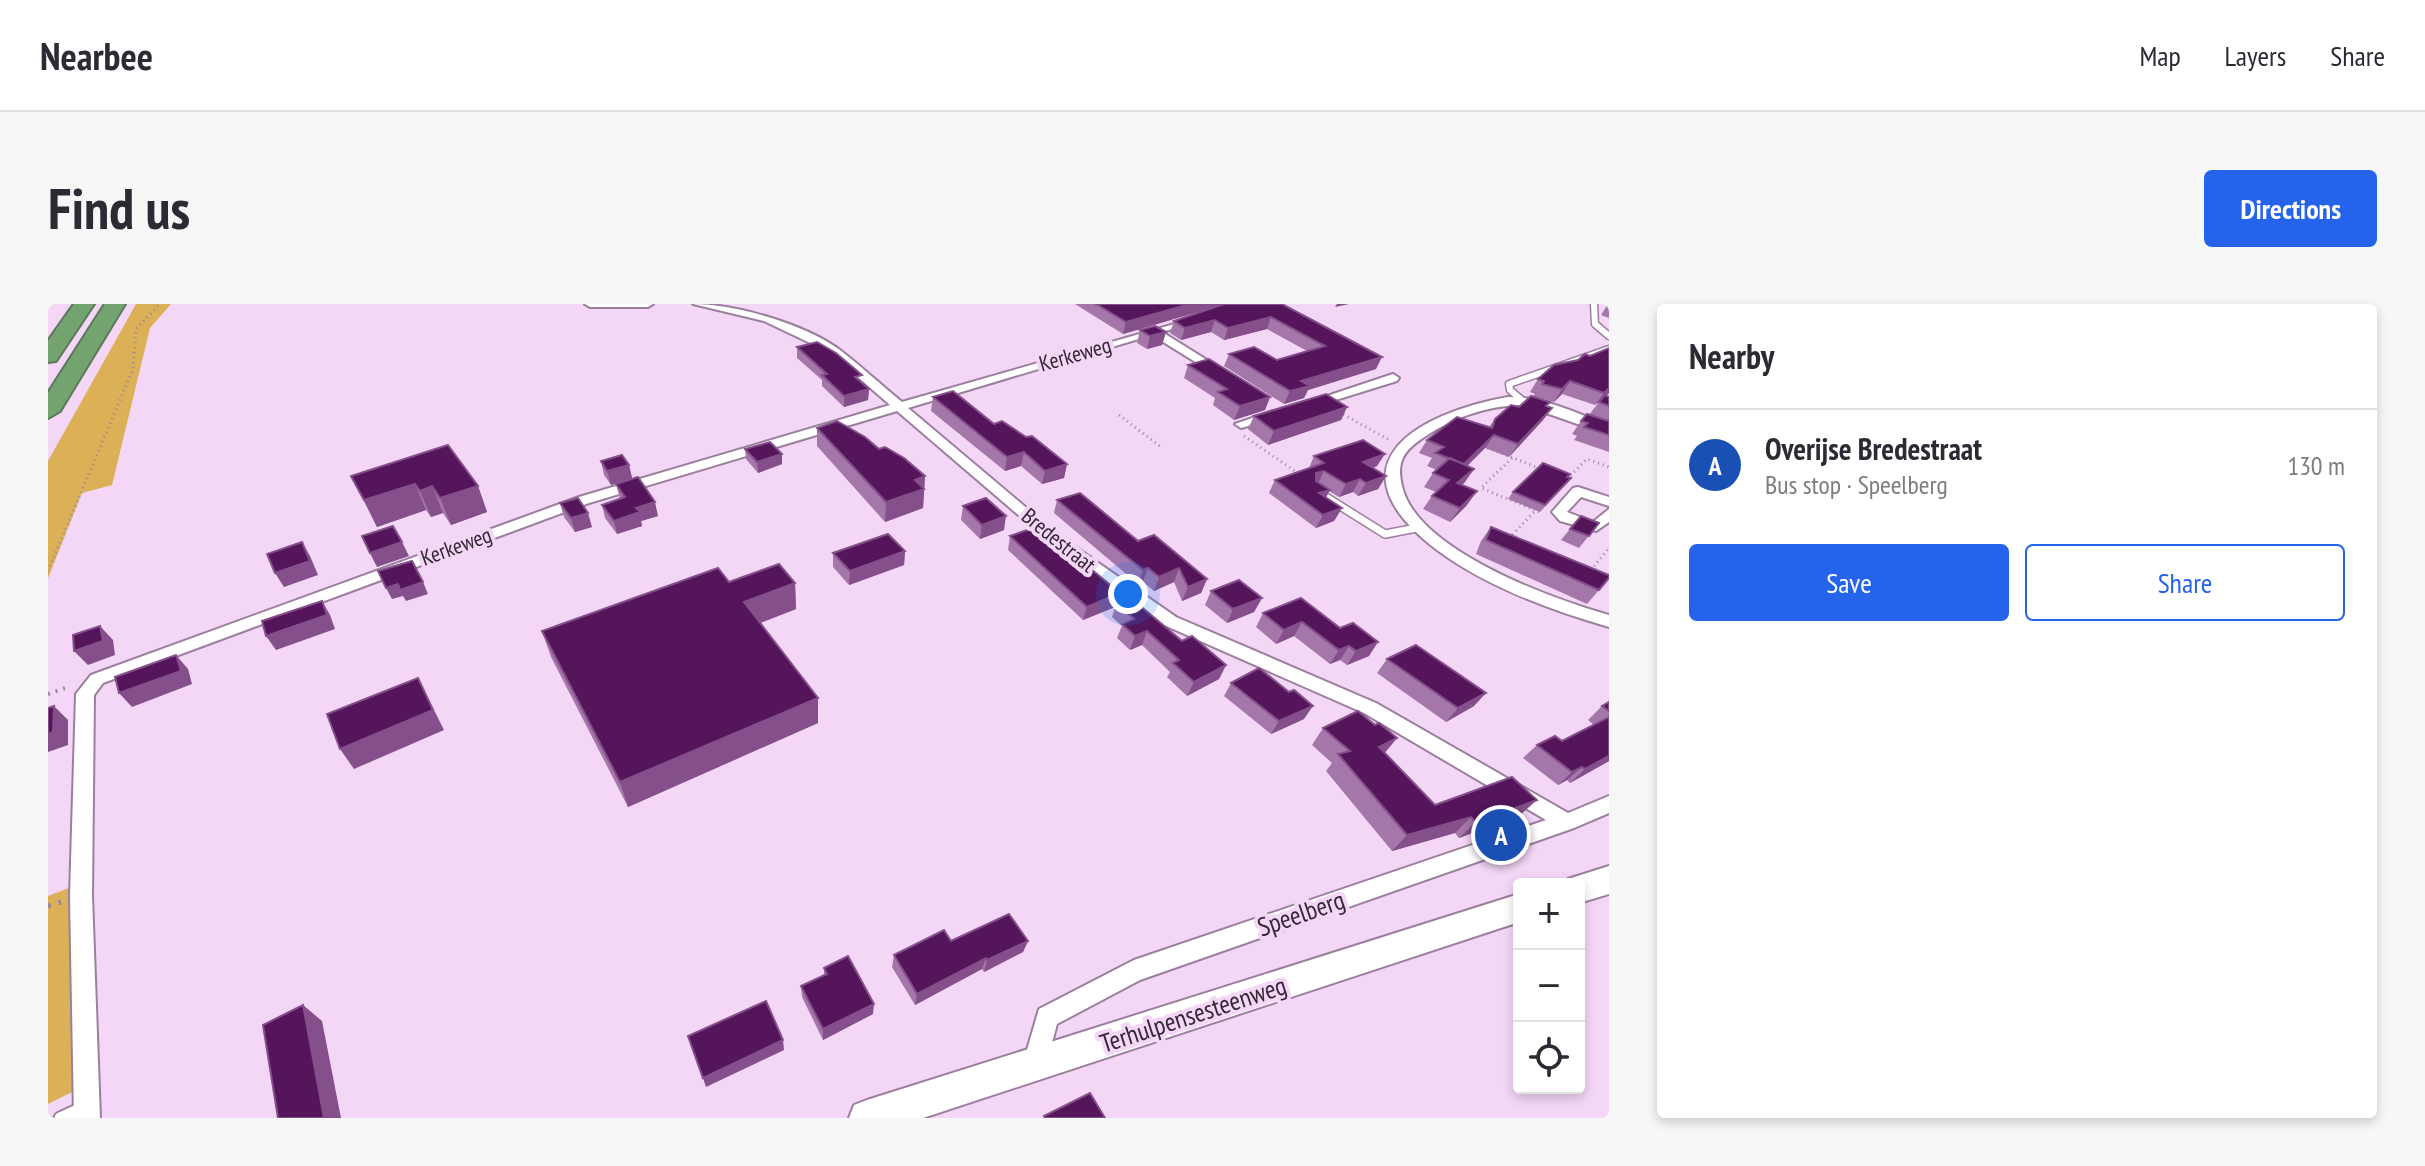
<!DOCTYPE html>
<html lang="en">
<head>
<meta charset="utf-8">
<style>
  body { margin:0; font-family:"PT Sans Narrow",sans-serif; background:#f7f7f7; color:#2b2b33 }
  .controls { position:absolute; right:24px; bottom:24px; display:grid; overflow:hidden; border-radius:8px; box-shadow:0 4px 12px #0003 }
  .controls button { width:72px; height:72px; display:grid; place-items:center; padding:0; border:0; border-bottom:2px solid #e1e1e2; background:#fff; color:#2b2b33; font:40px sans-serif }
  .you { position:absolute; left:1080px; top:290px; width:28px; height:28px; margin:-20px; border:6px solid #fff; border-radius:50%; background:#1a73e8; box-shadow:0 0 0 12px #1a73e833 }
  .badge { display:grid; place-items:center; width:52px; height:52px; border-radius:50%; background:#2563eb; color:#fff; font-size:26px; font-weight:700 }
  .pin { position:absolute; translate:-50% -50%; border:4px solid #fff; box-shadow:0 2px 8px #0006 }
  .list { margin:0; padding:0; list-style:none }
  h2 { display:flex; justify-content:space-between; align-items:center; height:104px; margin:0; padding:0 32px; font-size:34px }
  h2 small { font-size:26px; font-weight:400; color:#7c7c81 }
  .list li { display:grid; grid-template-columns:52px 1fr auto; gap:24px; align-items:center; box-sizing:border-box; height:112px; padding:0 32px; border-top:2px solid #e1e1e2 }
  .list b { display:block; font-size:30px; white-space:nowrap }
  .list p { margin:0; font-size:26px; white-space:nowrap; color:#7c7c81 }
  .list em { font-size:26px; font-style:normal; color:#7c7c81 }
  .actions { display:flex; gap:16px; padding:24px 32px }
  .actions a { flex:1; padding:18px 0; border:2px solid #2563eb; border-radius:8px; text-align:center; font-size:28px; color:#2563eb }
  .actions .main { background:#2563eb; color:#fff }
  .icon { flex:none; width:44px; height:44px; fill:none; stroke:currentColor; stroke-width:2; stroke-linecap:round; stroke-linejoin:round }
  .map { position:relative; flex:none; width:1561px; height:814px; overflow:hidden; border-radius:8px }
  header { display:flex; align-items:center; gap:48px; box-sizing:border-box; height:112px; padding:0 40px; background:#fff; border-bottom:2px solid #e1e1e2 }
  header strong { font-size:38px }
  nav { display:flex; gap:44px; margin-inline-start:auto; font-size:28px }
  .intro { display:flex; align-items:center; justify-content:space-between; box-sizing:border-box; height:192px; padding:0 48px }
  h1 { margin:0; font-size:56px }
  .button { padding:20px 36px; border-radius:8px; background:#2563eb; color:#fff; font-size:28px; font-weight:700 }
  main { display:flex; gap:48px; padding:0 48px }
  aside { flex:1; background:#fff; border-radius:8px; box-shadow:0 4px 12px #0003 }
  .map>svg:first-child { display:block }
  .green { fill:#dcb056 }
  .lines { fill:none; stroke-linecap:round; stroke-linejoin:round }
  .lane-far2-casing { stroke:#9b809e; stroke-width:9 }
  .lane-far1-casing { stroke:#9b809e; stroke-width:10 }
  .lane-casing { stroke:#9b809e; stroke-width:15 }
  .street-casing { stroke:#9b809e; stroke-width:4 }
  .secondary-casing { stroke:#9b809e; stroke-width:4 }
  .highway-casing { stroke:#5d795b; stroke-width:4 }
  .path-far2 { stroke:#9b869d; stroke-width:3; stroke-dasharray:1 4; stroke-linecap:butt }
  .path-far1 { stroke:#9b869d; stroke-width:4; stroke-dasharray:2 6; stroke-linecap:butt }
  .path { stroke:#9b869d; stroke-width:5; stroke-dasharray:3 8; stroke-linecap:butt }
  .lane-far2 { stroke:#fff; stroke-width:6 }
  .lane-far1 { stroke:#fff; stroke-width:7 }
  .lane { stroke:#fff; stroke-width:11 }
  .street { fill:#fff; fill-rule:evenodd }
  .secondary { fill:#fff; fill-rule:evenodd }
  .highway { fill:#73a470; fill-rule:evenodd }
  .wall { fill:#a476a9 }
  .shaded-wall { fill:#844f8a }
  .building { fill:#54155b; stroke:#844f8a; stroke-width:2 }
  .labels { text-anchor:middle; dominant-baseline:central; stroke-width:8; stroke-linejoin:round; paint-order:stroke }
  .street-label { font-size:22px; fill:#342835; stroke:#f4d6f7 }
  .near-street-label { font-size:26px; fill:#342835; stroke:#f4d6f7 }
</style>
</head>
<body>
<header>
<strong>Nearbee</strong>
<nav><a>Map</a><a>Layers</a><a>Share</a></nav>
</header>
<div class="intro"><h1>Find us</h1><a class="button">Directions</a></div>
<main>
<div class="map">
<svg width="1561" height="814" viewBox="0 0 1561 814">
  <rect width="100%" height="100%" fill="#f4d6f7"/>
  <path class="green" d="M88,0H123L102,24L64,181L34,189L0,274V157Z
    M26,582L24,788L0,800V592Z"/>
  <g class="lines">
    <g class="lane-far2-casing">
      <path id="lane-far2" d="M1546,0L1547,20L1561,32
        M1475,97L1462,86L1461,80L1561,45"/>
    </g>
    <g class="lane-far1-casing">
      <path id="lane-far1" d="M1270,188L1337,230L1374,223"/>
    </g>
    <g class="lane-casing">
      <path id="lane" d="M12,814L36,803"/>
    </g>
    <g class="street-casing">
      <path id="street" d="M537,0H605L600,3H542Z
        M645,0C687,0 757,20 792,46C813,62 833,81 854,98L1151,13V17L1114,28L1178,68V72H1170L1104,31L860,104L1013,233L1128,313L1328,399L1520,509L1561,492V509L1526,524L1092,676L1009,720L995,772L986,775L977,772L974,763L991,705L1086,656L1498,516L1316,409L1116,321L1003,239L849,107L541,199L55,379L46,391L44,591L52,814H26L22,591L28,390L43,371L531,193L842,101L781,48L716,17Z
        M1345,70L1351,74L1349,77L1265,103L1255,100Z
        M1460,93C1496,93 1529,109 1561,122V131L1475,101C1439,101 1401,115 1372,136C1353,149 1349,161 1354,182C1368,246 1504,295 1561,311V323C1502,306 1439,283 1389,246C1279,162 1366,110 1460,93Z
        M1225,107L1229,108V114L1193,124L1187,120Z
        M1530,183L1561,193V202L1533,193L1519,208L1545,218L1561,205V218L1548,227L1512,217L1504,208L1525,184Z"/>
    </g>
    <g class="secondary-casing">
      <path id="secondary" d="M1561,562V590L1531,599V580H1518L1520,575Z
        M1471,590V618L875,814H801L806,801L819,796Z"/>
    </g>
    <g class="highway-casing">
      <path id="highway" d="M26,0H46L8,57L0,58V37Z
        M57,0H77L12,107L0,114V89Z"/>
    </g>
    <path class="path-far2" d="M1291,108L1343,137
      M1071,111L1113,143
      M1196,132L1251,170
      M1435,142L1493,165
      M1464,154L1433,184L1494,209
      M1519,175L1539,155L1561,163
      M1468,233L1464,231L1488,206
      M1543,266L1561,244
      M0,267L85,65L88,25L112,0"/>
    <path class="path-far1" d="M0,390L20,383"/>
    <path class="path" d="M0,602L13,598"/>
    <use href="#lane-far2" class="lane-far2"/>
    <use href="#lane-far1" class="lane-far1"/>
    <use href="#lane" class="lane"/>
    <use href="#street" class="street"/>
    <use href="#secondary" class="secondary"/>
    <use href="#highway" class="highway"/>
  </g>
  <path class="wall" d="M1027,0H1234L1328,65L1260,86L1256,94L1236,100L1176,62L1181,50L1229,56L1259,47L1219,25L1176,36L1163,28L1133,36L1122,29L1126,17L1166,3L1075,30Z
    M1560,0H1561V14L1553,11Z
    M1092,26L1118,28L1114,41L1099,45L1089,39Z
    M749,43L814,79L821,85L820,96L796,103L774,82V76L749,54Z
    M1561,44V89L1558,92L1561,93V148L1526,136L1529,132L1524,130L1533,117L1541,111L1551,98L1547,101L1514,90L1506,98L1485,92L1487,90L1482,88L1490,75L1530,56Z
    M1140,61L1222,93L1217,106L1186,116L1165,101L1167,94L1136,74Z
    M885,93L946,120L1019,160L1016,174L994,180L973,162L957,167L883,107Z
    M1499,102L1504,104L1495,116L1461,153L1437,144L1419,162L1417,178L1414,181L1419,201L1402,218L1375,205L1384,192L1388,188L1376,183L1385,169L1389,166L1379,162L1384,154L1371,149L1379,136L1441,123L1447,115Z
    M1299,103L1293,116L1220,141L1200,125L1206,112Z
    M769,124L831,145L877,172L875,204L837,218L769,142Z
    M697,145L734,150V160L710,169L698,155Z
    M1266,152L1329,162L1325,164L1338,172L1330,185L1310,192L1305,188L1291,193L1281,187L1278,194L1294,204L1286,217L1268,224L1221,189L1227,176L1261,164Z
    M553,157L581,161L584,174L563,181L556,171Z
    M303,172L430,182L439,208L403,221L395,209L383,213L378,206L329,223Z
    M1519,173L1523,174L1492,208L1460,195L1465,188Z
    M568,180L610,212L593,217L594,222L569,230L557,214L554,201L572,195Z
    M1009,196L1090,237L1159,275L1153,289L1134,297L1126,278L1106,287L1095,278L1090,280L1006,209Z
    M512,199L544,223L527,228L516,213Z
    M915,202L956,226L932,235L913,216Z
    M1551,219L1531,244L1513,236L1522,225Z
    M1443,223L1551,286L1539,300L1428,250L1433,237Z
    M962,232L1134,337L1178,361L1171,375L1139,392L1119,373L1122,368L1094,341L1082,346L1069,334L1074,322L1064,313L1067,303L1035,316L960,246Z
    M857,247L856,261L801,281L785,263V249Z
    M681,278L747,279L748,305L712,319L770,394V419L580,503L503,353L494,327Z
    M1163,287L1214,294L1206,308L1179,319L1157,301Z
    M1215,309L1292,324L1321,352L1299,361L1292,356L1282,360L1246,332L1228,340L1208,323Z
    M1339,355L1426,402L1398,418L1329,369Z
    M1183,379L1256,415L1223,430L1176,392Z
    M1561,398V457L1522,479L1519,476L1510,481L1475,454L1489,441L1514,437L1546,421L1540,416L1554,402Z
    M1327,421L1349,434L1337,448L1387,501L1471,512L1411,534L1407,529L1344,547L1278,467L1284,459L1264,441L1275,424Z
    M903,637H980L975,648L936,668L934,665L867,701L844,663L846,651Z
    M776,664L825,710L775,736L754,693L753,682L776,671Z"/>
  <path class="shaded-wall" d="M1142,0H1177L1075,30L1078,18Z
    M1289,0H1301L1287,3Z
    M1223,13L1219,25L1176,36L1180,24Z
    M1167,16L1163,28L1133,36L1137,24Z
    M1118,28L1114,41L1099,45L1102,32Z
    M1334,53L1328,65L1260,86L1256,94L1236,100L1242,87L1253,77Z
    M1522,77L1514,90L1506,98L1514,85Z
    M1561,84V89L1547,101L1556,89Z
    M821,85L820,96L796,103V92Z
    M1222,93L1217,106L1186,116L1192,102Z
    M1299,103L1293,116L1220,141L1226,127Z
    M1504,104L1495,116L1461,153L1470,140Z
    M1446,131L1437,144L1407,174L1415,161Z
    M976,148L973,162L957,167L959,153Z
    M734,150V160L710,169L709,158Z
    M1337,150L1329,162L1308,171L1315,158Z
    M1019,160L1016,174L994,180L997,167Z
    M581,161L584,174L563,181L559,167Z
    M1426,165L1417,178L1400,193L1409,179Z
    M1276,167L1270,180L1262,182L1268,169Z
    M877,172L875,204L837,218L838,198L867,176Z
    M1338,172L1330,185L1310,192L1318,179Z
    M1312,175L1305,188L1291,193L1298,180Z
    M367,180L378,206L329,223L316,196Z
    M384,182L395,209L383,213L372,187Z
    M430,182L439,208L403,221L392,194Z
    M1282,186L1275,199L1271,189Z
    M1429,187L1419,201L1402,218L1412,204Z
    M607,198L610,212L593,217L594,222L569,230L566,217L588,204Z
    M1294,204L1286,217L1268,224L1275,211Z
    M540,209L544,223L527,228L523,214Z
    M958,212L956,226L932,235L934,221Z
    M254,238L262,252L270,271L236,283L227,269Z
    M354,238L361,252L329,263L322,249Z
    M857,247L856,261L801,281L802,267Z
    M1100,264L1095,278L1090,280L1095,266Z
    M1131,264L1126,278L1106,287L1111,273Z
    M1159,275L1153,289L1134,297L1140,283Z
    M375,278L380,290L358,297L355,292L344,295L338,284L350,280Z
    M747,279L748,305L699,324L696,298Z
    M1072,289L1067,303L1035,316L1039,303Z
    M1214,294L1206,308L1179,319L1185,305Z
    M274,297L282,311L287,325L228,346L218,332Z
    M1254,318L1246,332L1228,340L1236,326Z
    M52,322L65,336L67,351L40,361L26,347Z
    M1099,327L1094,341L1082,346L1087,332Z
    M1330,338L1321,352L1299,361L1308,347Z
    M1301,342L1292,356L1282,360L1291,346Z
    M128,351L140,365L144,380L84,403L71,389Z
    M1178,361L1171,375L1139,392L1146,378Z
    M370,374L396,426L306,465L292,445Z
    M1438,389L1426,402L1398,418L1410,404Z
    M770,394V419L580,503L572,478Z
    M6,402L20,416V441L0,448V430Z
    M1265,402L1256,415L1223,430L1231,417Z
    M1349,434L1335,451L1331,443Z
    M1561,452V457L1522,479L1537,465Z
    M1534,463L1519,476L1510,481L1524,468Z
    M1489,496L1471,512L1411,534L1428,518Z
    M1423,513L1407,529L1344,547L1359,531Z
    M980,637L975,648L936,668L939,656Z
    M938,654L934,665L867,701L869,690Z
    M826,700L825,710L775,736V725Z
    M255,701L274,717L293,814H276Z
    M735,736L736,746L658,783L655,774Z"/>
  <path class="building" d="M1048,0H1142L1078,18Z
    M1176,0H1234L1334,53L1253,77L1262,82L1242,87L1181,50L1206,43L1229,56L1277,42L1223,13L1180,24L1167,16L1137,24L1126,17Z
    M1107,22L1118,28L1102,32L1092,26Z
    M769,38L788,49L814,71L807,73L821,85L796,92L774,71L779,70L749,43Z
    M1561,44V84L1556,89L1522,77L1514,85L1494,80L1496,77L1490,75L1506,61L1530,56L1537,50L1542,52Z
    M1161,55L1222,93L1192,102L1170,88L1179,85L1140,61Z
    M905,87L946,120L954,117L978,133L984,132L1019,160L997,167L976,148L959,153L885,93Z
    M1278,90L1299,103L1226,127L1206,112Z
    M1557,91L1561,93V102L1551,98Z
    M1483,92L1502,98L1498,102L1504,104L1470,140L1446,131L1416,160L1387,149L1396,143L1379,136L1409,113L1444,124L1447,115L1463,101L1471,103Z
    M1539,110L1561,117V131L1536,123L1540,119L1533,117Z
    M789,117L817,133L831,145L837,143L856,154L877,172L867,176L876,185L838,198L769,124Z
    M1315,136L1337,150L1315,158L1338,172L1318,179L1312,175L1298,180L1276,167L1268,169V177L1282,186L1271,189L1294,204L1275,211L1227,176L1276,159L1266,152Z
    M722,138L734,150L709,158L697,145Z
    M400,141L430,182L392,194L384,182L372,187L367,180L316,196L303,172Z
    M574,151L581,161L559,167L553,157Z
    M1402,154L1426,165L1409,179L1429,187L1412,204L1384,192L1401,176L1385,169Z
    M1495,159L1522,170L1519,173L1523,174L1497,201L1465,188Z
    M590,173L607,198L588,204L592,208L566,217L554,201L577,193L568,180Z
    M1032,189L1090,237L1106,231L1159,275L1140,283L1131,264L1111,273L1100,264L1095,266L1009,196Z
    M530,194L540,209L523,214L512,199Z
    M938,194L958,212L934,221L915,202Z
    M1533,212L1551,219L1541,232L1522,225Z
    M345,222L354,238L322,249L314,232Z
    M991,222L1072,289L1039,303L962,232Z
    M1443,223L1561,271V274L1551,286L1438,236Z
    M840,230L857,247L802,267L785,249Z
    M254,238L262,257L227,269L219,250Z
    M364,257L375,278L352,286L350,280L338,284L330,267Z
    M731,260L747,279L696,298L770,394L572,478L494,327L670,264L681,278Z
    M1191,276L1214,294L1185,305L1163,287Z
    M1077,289L1134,337L1144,332L1178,361L1146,378L1125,359L1131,356L1099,327L1087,332L1074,320L1086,315L1068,299Z
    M1253,294L1292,324L1305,319L1330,338L1308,347L1301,342L1291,346L1254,318L1236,326L1215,309Z
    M274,297L279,311L218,332L214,317Z
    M52,322L55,337L26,347L25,331Z
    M1368,341L1438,389L1410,404L1339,355Z
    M128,351L133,367L71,389L67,373Z
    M1211,364L1241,388L1246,386L1265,402L1231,417L1183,379Z
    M370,374L385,406L292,445L279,410Z
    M1561,398V407L1554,402Z
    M6,402L5,428L0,430V404Z
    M1310,407L1327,421L1331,419L1349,434L1331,443L1387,501L1464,473L1489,496L1428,518L1423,513L1359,531L1290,450L1302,447L1275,424Z
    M1561,413V452L1537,465L1534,463L1524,468L1489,441L1507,432L1514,437Z
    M961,610L980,637L939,656L938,654L869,690L846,651L896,626L903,637Z
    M800,652L826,700L775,725L753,682L779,670L776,664Z
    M718,697L735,736L655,774L640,732Z
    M255,701L276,814H230L215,721Z
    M1042,789L1057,814H997L996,812Z"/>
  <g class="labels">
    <g class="street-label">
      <text transform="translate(1027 50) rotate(-16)">Kerkeweg</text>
      <text transform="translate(1011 236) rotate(39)">Bredestraat</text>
      <text transform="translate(408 242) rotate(-20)">Kerkeweg</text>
    </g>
    <g class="near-street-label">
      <text transform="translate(1253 609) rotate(-19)">Speelberg</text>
      <text transform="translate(1145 710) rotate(-18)">Terhulpensesteenweg</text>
    </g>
  </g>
</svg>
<div class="controls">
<button>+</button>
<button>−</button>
<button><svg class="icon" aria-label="locate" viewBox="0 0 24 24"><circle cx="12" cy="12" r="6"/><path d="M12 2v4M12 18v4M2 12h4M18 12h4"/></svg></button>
</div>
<div class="you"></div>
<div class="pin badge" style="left:1453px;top:531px;background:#1a4fb4">A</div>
</div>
<aside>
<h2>Nearby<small></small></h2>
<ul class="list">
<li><span class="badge" style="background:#1a4fb4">A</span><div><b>Overijse Bredestraat</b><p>Bus stop · Speelberg</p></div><em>130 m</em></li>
</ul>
<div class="actions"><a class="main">Save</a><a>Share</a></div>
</aside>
</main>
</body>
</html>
